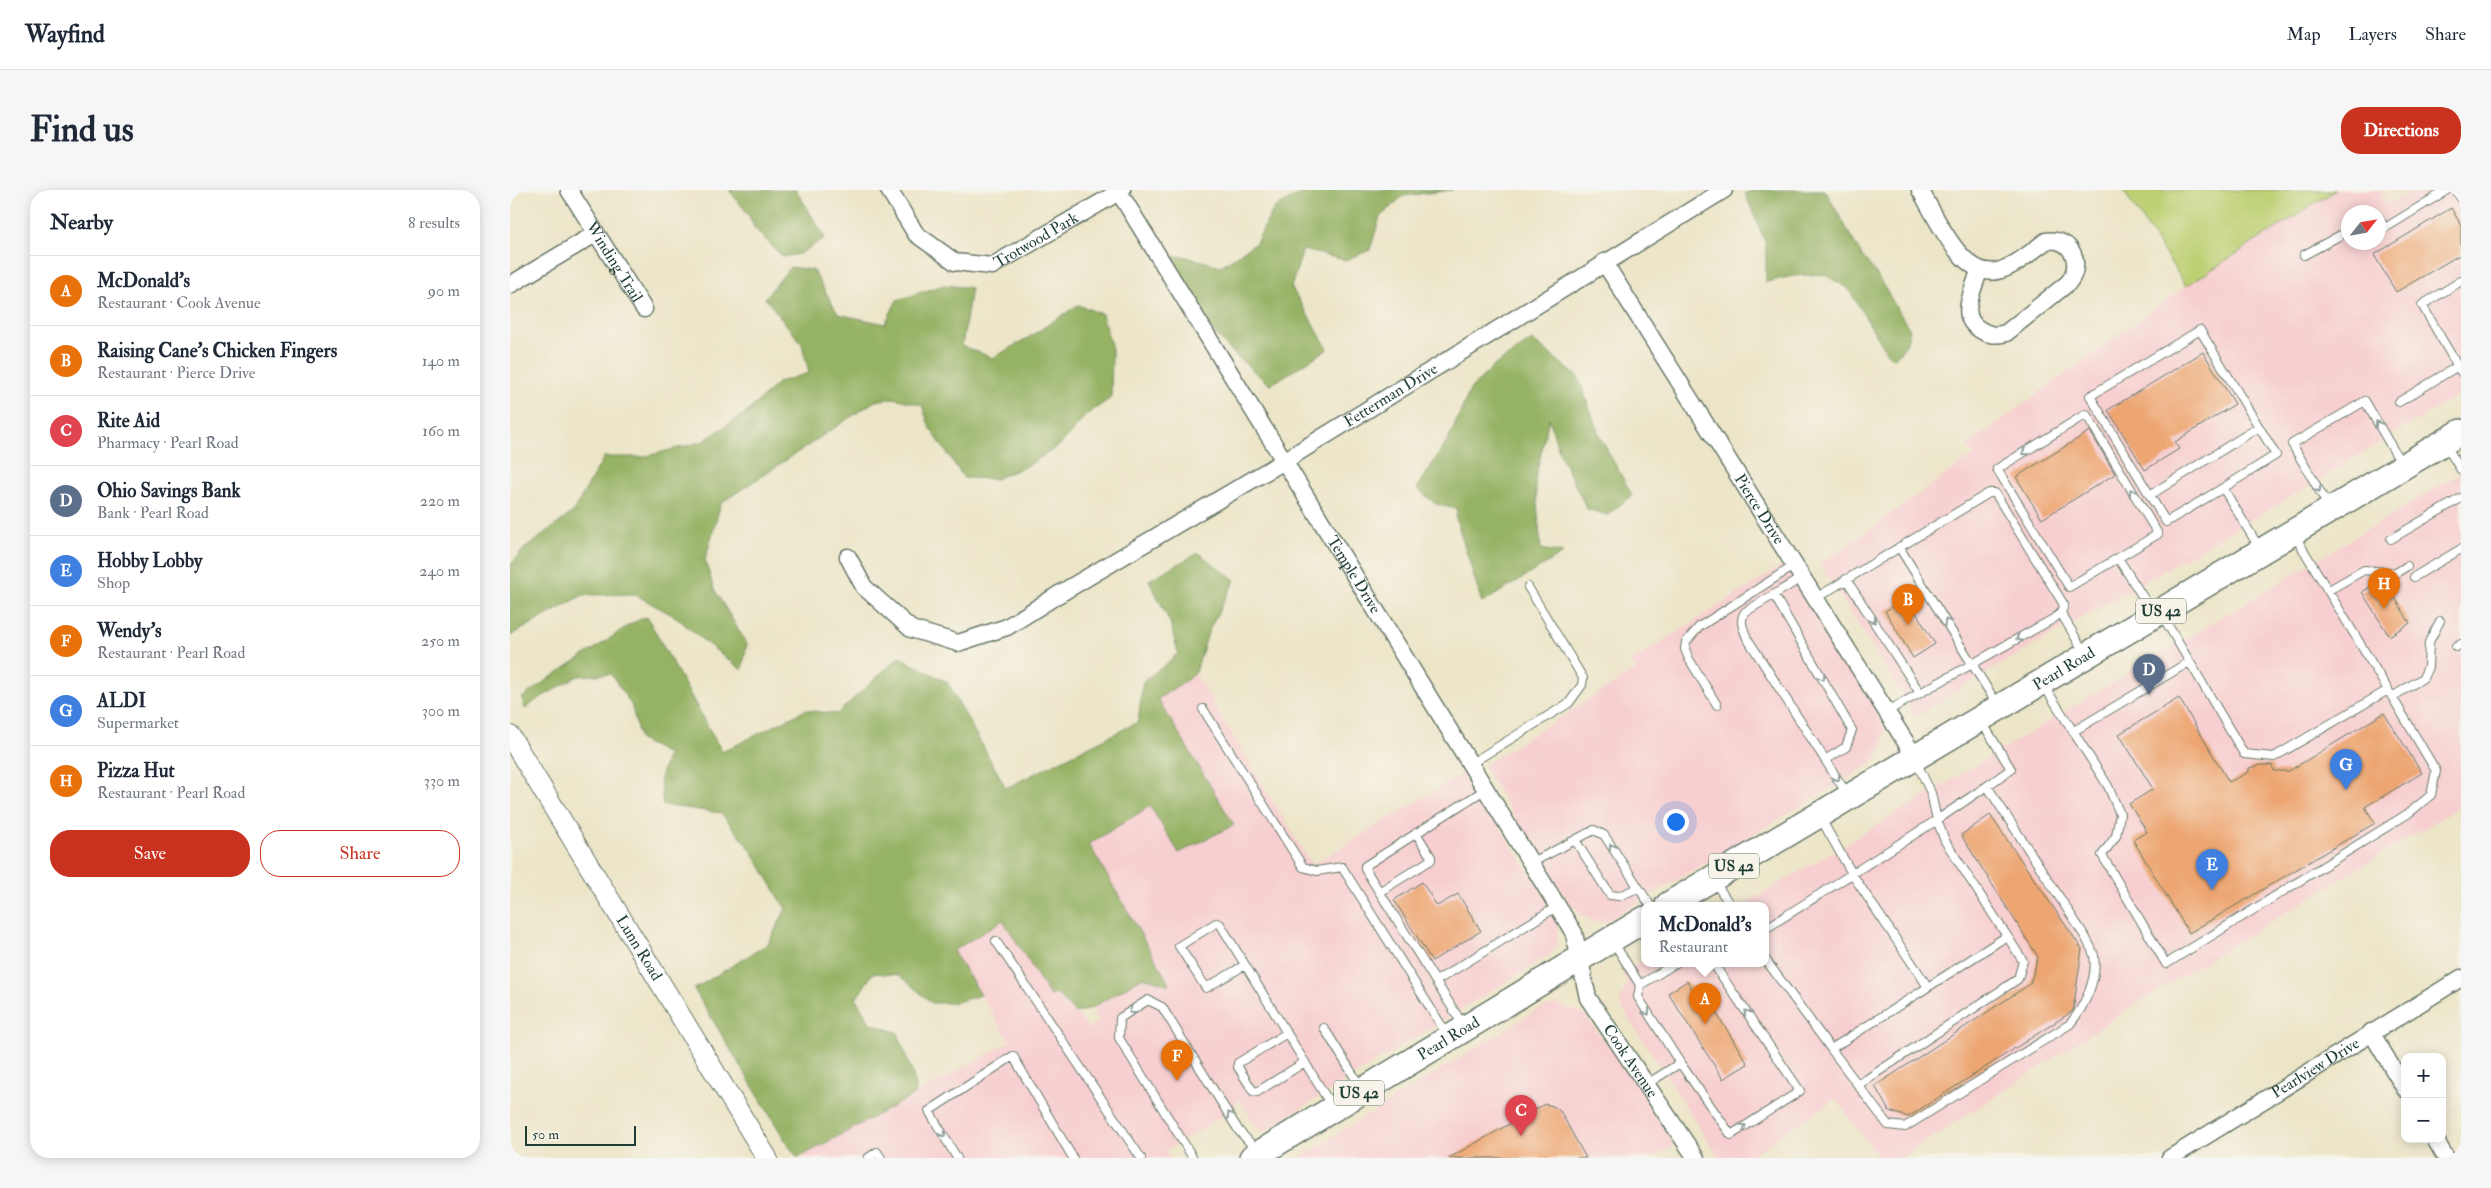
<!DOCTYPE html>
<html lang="en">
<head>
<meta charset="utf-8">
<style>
  body { margin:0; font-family:"IM FELL Double Pica",serif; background:#f6f6f7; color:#1f2937 }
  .controls { position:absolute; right:15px; bottom:15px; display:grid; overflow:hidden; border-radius:10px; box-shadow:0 2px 12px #0003 }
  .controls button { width:45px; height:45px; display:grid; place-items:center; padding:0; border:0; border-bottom:1px solid #e0e1e3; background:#fff; color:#1f2937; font:25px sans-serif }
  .compass { position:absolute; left:1831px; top:15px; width:45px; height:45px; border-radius:50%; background:#fff; box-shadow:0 2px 12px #0003; rotate:59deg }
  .scale { position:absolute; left:15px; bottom:12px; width:111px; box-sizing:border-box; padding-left:5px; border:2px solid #1f3d34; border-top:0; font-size:14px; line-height:18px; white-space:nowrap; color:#1f3d34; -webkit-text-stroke:4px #f7f3e8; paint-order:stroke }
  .you { position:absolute; left:1165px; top:631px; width:18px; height:18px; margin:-12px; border:4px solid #fff; border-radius:50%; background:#1a73e8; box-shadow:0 0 0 8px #1a73e833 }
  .badge { display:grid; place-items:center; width:32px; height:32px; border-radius:50%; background:#c8321e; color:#fff; font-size:16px; font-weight:700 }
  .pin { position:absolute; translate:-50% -41px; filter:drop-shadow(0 1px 2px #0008) }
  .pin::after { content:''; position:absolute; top:26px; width:18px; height:15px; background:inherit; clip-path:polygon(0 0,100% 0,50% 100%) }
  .popup { position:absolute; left:1131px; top:712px; width:128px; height:65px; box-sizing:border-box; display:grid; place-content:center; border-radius:10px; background:#fff; filter:drop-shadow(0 1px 4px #0005); font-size:16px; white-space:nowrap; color:#747a83 }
  .popup b { font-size:19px; color:#1f2937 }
  .popup::after { content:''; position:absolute; left:50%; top:100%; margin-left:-10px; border:10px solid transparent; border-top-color:#fff }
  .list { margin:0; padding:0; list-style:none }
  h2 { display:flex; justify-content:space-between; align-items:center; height:65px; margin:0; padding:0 20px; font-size:21px }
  h2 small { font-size:16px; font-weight:400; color:#747a83 }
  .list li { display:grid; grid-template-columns:32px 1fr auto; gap:15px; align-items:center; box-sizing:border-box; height:70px; padding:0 20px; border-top:1px solid #e0e1e3 }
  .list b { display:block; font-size:19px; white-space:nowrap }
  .list p { margin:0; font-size:16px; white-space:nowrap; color:#747a83 }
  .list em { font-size:16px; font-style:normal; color:#747a83 }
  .actions { display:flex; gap:10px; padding:15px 20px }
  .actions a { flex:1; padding:11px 0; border:1px solid #c8321e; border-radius:20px; text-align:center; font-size:18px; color:#c8321e }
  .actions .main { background:#c8321e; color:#fff }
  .map { position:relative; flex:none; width:1951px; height:968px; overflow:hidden; border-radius:20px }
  header { display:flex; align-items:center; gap:30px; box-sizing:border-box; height:70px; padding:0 25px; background:#fff; border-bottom:1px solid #e0e1e3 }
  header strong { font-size:24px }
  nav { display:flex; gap:28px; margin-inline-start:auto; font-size:18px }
  .intro { display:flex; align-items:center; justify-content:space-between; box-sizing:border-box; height:120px; padding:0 30px }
  h1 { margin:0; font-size:35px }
  .button { padding:12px 22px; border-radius:20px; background:#c8321e; color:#fff; font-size:18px; font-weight:700 }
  main { display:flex; gap:30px; padding:0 30px }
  aside { flex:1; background:#fff; border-radius:20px; box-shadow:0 2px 12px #0003 }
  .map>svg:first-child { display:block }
  .built { fill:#f7cfd0; fill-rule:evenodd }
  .green { fill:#bdd073; stroke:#6e8654 }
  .forest { fill:#96b265; stroke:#5a784c }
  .building { fill:#eda672 }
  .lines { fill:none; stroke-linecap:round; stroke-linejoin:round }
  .service-casing { stroke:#677868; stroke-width:10 }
  .minor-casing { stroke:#677868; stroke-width:19 }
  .tertiary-casing { stroke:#677868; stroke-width:22 }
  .primary-casing { stroke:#677868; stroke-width:28 }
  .service { stroke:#fff; stroke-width:8 }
  .minor { stroke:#fff; stroke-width:16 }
  .tertiary { stroke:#fff; stroke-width:20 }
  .primary { stroke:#fff; stroke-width:25 }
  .oneway { stroke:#8f9e9a }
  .labels { text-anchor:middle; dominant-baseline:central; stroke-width:4; stroke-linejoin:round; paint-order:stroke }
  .shield { fill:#f7f3e8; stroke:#60746a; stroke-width:1 }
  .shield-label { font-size:15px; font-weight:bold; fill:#1f3d34 }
  .street-label { font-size:16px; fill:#1f3d34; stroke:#f7f3e8 }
</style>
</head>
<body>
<header>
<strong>Wayfind</strong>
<nav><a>Map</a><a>Layers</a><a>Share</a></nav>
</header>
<div class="intro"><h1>Find us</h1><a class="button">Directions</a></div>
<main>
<aside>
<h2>Nearby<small>8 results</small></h2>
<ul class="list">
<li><span class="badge" style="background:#e8710a">A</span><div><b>McDonald's</b><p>Restaurant · Cook Avenue</p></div><em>90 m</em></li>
<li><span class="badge" style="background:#e8710a">B</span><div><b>Raising Cane's Chicken Fingers</b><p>Restaurant · Pierce Drive</p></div><em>140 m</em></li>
<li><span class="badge" style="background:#e0444e">C</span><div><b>Rite Aid</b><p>Pharmacy · Pearl Road</p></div><em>160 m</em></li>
<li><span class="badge" style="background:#5c6f8a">D</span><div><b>Ohio Savings Bank</b><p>Bank · Pearl Road</p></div><em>220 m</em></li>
<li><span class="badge" style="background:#3f7fe0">E</span><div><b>Hobby Lobby</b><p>Shop</p></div><em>240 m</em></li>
<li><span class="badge" style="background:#e8710a">F</span><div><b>Wendy's</b><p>Restaurant · Pearl Road</p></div><em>250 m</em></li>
<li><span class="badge" style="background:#3f7fe0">G</span><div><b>ALDI</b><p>Supermarket</p></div><em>300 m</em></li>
<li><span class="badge" style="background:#e8710a">H</span><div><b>Pizza Hut</b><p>Restaurant · Pearl Road</p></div><em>330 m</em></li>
</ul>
<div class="actions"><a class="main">Save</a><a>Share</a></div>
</aside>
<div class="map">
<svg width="1951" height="968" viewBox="0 0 1951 968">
  <rect width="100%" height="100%" fill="#f7f3e8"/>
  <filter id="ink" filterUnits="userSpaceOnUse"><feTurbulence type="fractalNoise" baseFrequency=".02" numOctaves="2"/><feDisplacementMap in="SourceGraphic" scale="10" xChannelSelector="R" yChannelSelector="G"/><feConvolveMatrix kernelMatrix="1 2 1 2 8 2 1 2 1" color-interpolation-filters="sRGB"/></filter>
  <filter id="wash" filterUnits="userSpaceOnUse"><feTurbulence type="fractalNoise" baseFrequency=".0096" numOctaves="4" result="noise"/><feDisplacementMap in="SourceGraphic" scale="20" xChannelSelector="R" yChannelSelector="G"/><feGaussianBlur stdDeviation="1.12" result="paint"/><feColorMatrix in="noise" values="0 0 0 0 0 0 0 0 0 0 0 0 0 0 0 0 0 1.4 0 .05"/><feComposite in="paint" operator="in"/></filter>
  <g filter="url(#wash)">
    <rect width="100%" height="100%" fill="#ece5c8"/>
    <path class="built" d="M1826,0H1869L1878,13L1907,0H1951V203L1795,299L1474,484L1406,527L1310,374L1464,265L1457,255L1676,96ZM1838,22H1868V52H1838Z
      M1951,283V616L1626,814L1391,968H1369L1326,909L1237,968H1209L1109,813L1117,794L1113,782L1135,769V773H1255V715H1234Z
      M1276,373L1360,511L1375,540L1372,557L1363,573L1096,732L1088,733L1073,727L1055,707L973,576L1127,479L1120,472Z
      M685,484L802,675L955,582L1037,711L1048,733L1047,757L1038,766L751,943L729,909L723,920L655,961L660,968H289L500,852L443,761L493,730L540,806L547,803L579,838L588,831L582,818L633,787L659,794L579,654L640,616L648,508Z
      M1046,814L1073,823L1126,892L1165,955L1142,968H789L1028,819Z"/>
    <path class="green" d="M1613,0H1826L1676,96Z"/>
    <path class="forest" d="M219,0H286L315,48L289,64L273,67L245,39L238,24Z
      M798,0H943L893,6L870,27L860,60L835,70L793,60L781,97L818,159L760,195L724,164L686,122L663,67L673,66L711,76L746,53L764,18Z
      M1244,0H1315L1352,66L1365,82L1400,140L1396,155L1385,168L1378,165L1338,98L1313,84L1283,86L1256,92V54L1235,3Z
      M280,77L303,80L328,124L375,134L387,110L434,95L461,98L452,156L483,168L521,146L568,115L592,124L602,159L601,208L576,225L551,254L519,275L485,289L454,288L420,238L412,215L384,208L365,211L211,313L195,370L204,399L237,454L232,480L194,451L166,427L124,404L73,405L0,446V376L13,360L63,322L94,267H133L192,252L237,222L269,192L299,183L292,154L255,108Z
      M1022,150L1068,187L1090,247L1122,305L1098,325L1077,319L1049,262L1039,228L1025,290L1031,359L1053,363L972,413L946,328L947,319L926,314L907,299L940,246L961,198L985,175Z
      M688,363L725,390L699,440L685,484L648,509L724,635L669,663L640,616L579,654L660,795L633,787L582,818L565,823L547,804L540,806L493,730L443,761L471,805L443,813H422L389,785L363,783L346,809L360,833L388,843L404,888L406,904L288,968L278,955L184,799L258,754L276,719L241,660L211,623L153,615L150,588L158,564L130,550L121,514L101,484L68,486L28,509L15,519L12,508C38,488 64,472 92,454C107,444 119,432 137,427L212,562L296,520L327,524L389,467L437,492L496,598L628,532L633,491L658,473L668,463L660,432L639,390Z"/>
    <g id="blocks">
      <path class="building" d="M1941,18L1951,35V64L1886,102L1864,65Z
        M1693,162L1725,214L1665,252L1669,259L1635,280L1598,220Z
        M1580,241L1605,284L1532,329L1506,287Z
        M1874,389L1900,433L1879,446L1852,402Z
        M1397,408L1425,454L1403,468L1375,421Z
        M1669,508L1719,592L1739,582V578L1751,575H1762L1764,581H1779L1874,523L1912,583L1855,617L1865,633L1679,743L1623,650L1637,642L1619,614L1643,599L1609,544Z
        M1480,625L1572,759L1563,821L1398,927L1379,921L1365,896L1520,794L1528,767L1451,645Z
        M912,692L927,716L948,704L971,741L922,771L884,710Z
        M1177,791L1195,820L1202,816L1238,874L1213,889L1158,803Z
        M1035,914L1043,916L1050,921L1076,968H939Z"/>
    </g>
  </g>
  <g filter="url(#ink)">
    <use href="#blocks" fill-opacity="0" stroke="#677868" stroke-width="1"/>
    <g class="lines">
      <g class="service-casing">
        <path id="service" d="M1946,0L1951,8
          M1868,28L1875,38L1937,0
          M1794,65L1838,41
          M1951,91L1912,115L1951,182
          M1889,212L1948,176
          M1935,254L1951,280
          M1713,298L1656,332L1580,206L1690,140L1766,265L1713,298L1750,359
          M1640,305L1749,237
          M1819,317L1782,254L1855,211L1892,275
          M1881,349L1951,308
          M1389,357L1487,514
          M1608,368L1559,397L1487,279L1576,224L1648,344L1608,368L1643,423
          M1293,387L1235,422C1229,431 1233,438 1237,448L1337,604
          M1904,387L1951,359
          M1336,389L1410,503
          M1819,400L1854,380L1886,383L1897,376
          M1264,405L1342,540L1336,557L1315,570
          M1306,408L1479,303H1485L1554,415L1551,423L1543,429L1376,522
          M1551,423L1574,462
          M1652,425L1734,564L1764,567L1878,500L1785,346
          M1946,457L1951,454
          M1533,494L1598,596L1610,624L1606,646L1592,665L1656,774L1899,623L1921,605L1926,581L1878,500
          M1882,507L1913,488L1918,477L1919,452L1930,431
          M1207,515L1179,469L1175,459L1176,452L1189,437L1285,375
          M693,519L793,677L807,681L832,677L938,846
          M1472,532L1501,579L1477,596
          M1564,541L1679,472
          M960,574L1059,513L1072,495L1073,488L1018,397
          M1065,650L1100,705L1109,706L1128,698
          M1021,673L1084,640L1094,645L1140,715
          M1205,692L1220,715
          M869,702L921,670V667L906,643
          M1255,739L1427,630L1435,651L1497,746L1418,797
          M486,751L631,968
          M1104,753L1130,795L1128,807L1170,873L1221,945L1290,901L1203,773
          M1255,769L1321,859L1418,797L1344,687L1311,629
          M735,775L696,798L669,756L706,733L710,734C747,794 784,855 821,915
          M926,791L1048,716
          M1130,795L1166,773
          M953,835L855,679V676L976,599
          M814,838L852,899
          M777,843L728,873V877L743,901L747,902L795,872
          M1321,859L1378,935L1395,937L1560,834C1574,817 1588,789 1584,766C1583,760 1578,753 1576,748L1477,596L1427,630L1421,603L1406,571
          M1137,894L1170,873
          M1348,895L1508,789L1513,771L1497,746
          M358,968L367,962L371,968
          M447,968L419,921L503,866L563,968
          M683,968L609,848L610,828L638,810L652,817L729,941L747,960"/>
      </g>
      <g class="minor-casing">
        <g id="minor">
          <path id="s1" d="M59,0L134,119"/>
          <path id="s2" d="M379,0L406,44L445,72L482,76L612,0"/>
          <path d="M1410,0C1426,26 1453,93 1491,80C1507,75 1522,61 1536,51C1562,47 1574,74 1558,93L1496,143C1485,146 1478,145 1469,139C1447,125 1465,99 1469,80"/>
          <path id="s3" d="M609,2L1064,743L1078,808L1186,968"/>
          <path id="s4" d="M1094,72L1405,567"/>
          <path d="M0,95L85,44"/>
          <path id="s5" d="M338,367L354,397L401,439L448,453L497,437L546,406L774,271L1214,0"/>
          <path d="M1861,842L1895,899"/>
          <path d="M1925,949L1936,968"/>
          <path id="s6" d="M1660,968L1951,788"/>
        </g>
      </g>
      <g class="tertiary-casing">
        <g id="tertiary">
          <path id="s7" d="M0,546L257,968"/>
        </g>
      </g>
      <g class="primary-casing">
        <g id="primary">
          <path id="s8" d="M1158,715L1951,242"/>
          <path id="s9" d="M742,968L1135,729"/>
        </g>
      </g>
      <use href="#service" class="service"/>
      <use href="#minor" class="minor"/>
      <use href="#tertiary" class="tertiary"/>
      <use href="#primary" class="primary"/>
    </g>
    <defs><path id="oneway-chevron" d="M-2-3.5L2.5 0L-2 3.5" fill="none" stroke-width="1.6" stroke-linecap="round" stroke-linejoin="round" transform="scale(1.25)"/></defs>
    <g class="oneway">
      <use href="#oneway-chevron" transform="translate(1868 234) rotate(-120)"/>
      <use href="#oneway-chevron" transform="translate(1515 262) rotate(148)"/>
      <use href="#oneway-chevron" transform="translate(1808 299) rotate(60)"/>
      <use href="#oneway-chevron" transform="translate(1622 302) rotate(-121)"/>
      <use href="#oneway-chevron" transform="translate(1363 430) rotate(57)"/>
      <use href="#oneway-chevron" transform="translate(1437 432) rotate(-122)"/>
      <use href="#oneway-chevron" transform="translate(1509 448) rotate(151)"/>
      <use href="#oneway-chevron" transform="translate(1312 487) rotate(59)"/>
      <use href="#oneway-chevron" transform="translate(1327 588) rotate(57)"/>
      <use href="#oneway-chevron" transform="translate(1102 657) rotate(-123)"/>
      <use href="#oneway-chevron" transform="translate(622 821) rotate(147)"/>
      <use href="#oneway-chevron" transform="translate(1137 822) rotate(57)"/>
      <use href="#oneway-chevron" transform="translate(1237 823) rotate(-124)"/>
      <use href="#oneway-chevron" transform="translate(720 925) rotate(-122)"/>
      <use href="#oneway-chevron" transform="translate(1233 937) rotate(-32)"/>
      <use href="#oneway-chevron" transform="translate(433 944) rotate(60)"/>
    </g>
  </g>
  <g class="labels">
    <g class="shield">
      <rect x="1626" y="408.5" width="50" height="25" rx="4"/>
      <rect x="1199" y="663.5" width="50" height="25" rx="4"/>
      <rect x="824" y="890.5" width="50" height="25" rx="4"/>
    </g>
    <g class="shield-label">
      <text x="1651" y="421">US 42</text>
      <text x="1224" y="676">US 42</text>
      <text x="849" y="903">US 42</text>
    </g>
    <g class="street-label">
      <text stroke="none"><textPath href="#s2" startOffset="188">Trotwood Park</textPath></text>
      <text stroke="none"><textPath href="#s1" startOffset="85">Winding Trail</textPath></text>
      <text stroke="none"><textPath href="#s5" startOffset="646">Fetterman Drive</textPath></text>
      <text stroke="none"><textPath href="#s4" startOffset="292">Pierce Drive</textPath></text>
      <text stroke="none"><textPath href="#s3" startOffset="449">Temple Drive</textPath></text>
      <text stroke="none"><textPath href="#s8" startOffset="461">Pearl Road</textPath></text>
      <text stroke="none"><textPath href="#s7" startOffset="248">Lunn Road</textPath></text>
      <text stroke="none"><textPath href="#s9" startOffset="230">Pearl Road</textPath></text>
      <text stroke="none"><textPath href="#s3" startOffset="1012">Cook Avenue</textPath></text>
      <text stroke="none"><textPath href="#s6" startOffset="171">Pearlview Drive</textPath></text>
    </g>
  </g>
</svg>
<div class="controls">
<button>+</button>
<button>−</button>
</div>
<svg class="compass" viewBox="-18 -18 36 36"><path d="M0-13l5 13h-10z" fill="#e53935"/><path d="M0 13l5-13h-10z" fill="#747a83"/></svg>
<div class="scale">50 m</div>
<div class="you"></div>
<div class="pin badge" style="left:1195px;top:834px;background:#e8710a">A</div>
<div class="popup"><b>McDonald's</b>Restaurant</div>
<div class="pin badge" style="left:1398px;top:435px;background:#e8710a">B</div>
<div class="pin badge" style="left:1011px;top:946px;background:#e0444e">C</div>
<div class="pin badge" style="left:1639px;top:505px;background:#5c6f8a">D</div>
<div class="pin badge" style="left:1702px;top:700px;background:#3f7fe0">E</div>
<div class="pin badge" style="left:667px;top:891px;background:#e8710a">F</div>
<div class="pin badge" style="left:1836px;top:600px;background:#3f7fe0">G</div>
<div class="pin badge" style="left:1874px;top:419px;background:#e8710a">H</div>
</div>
</main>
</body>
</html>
